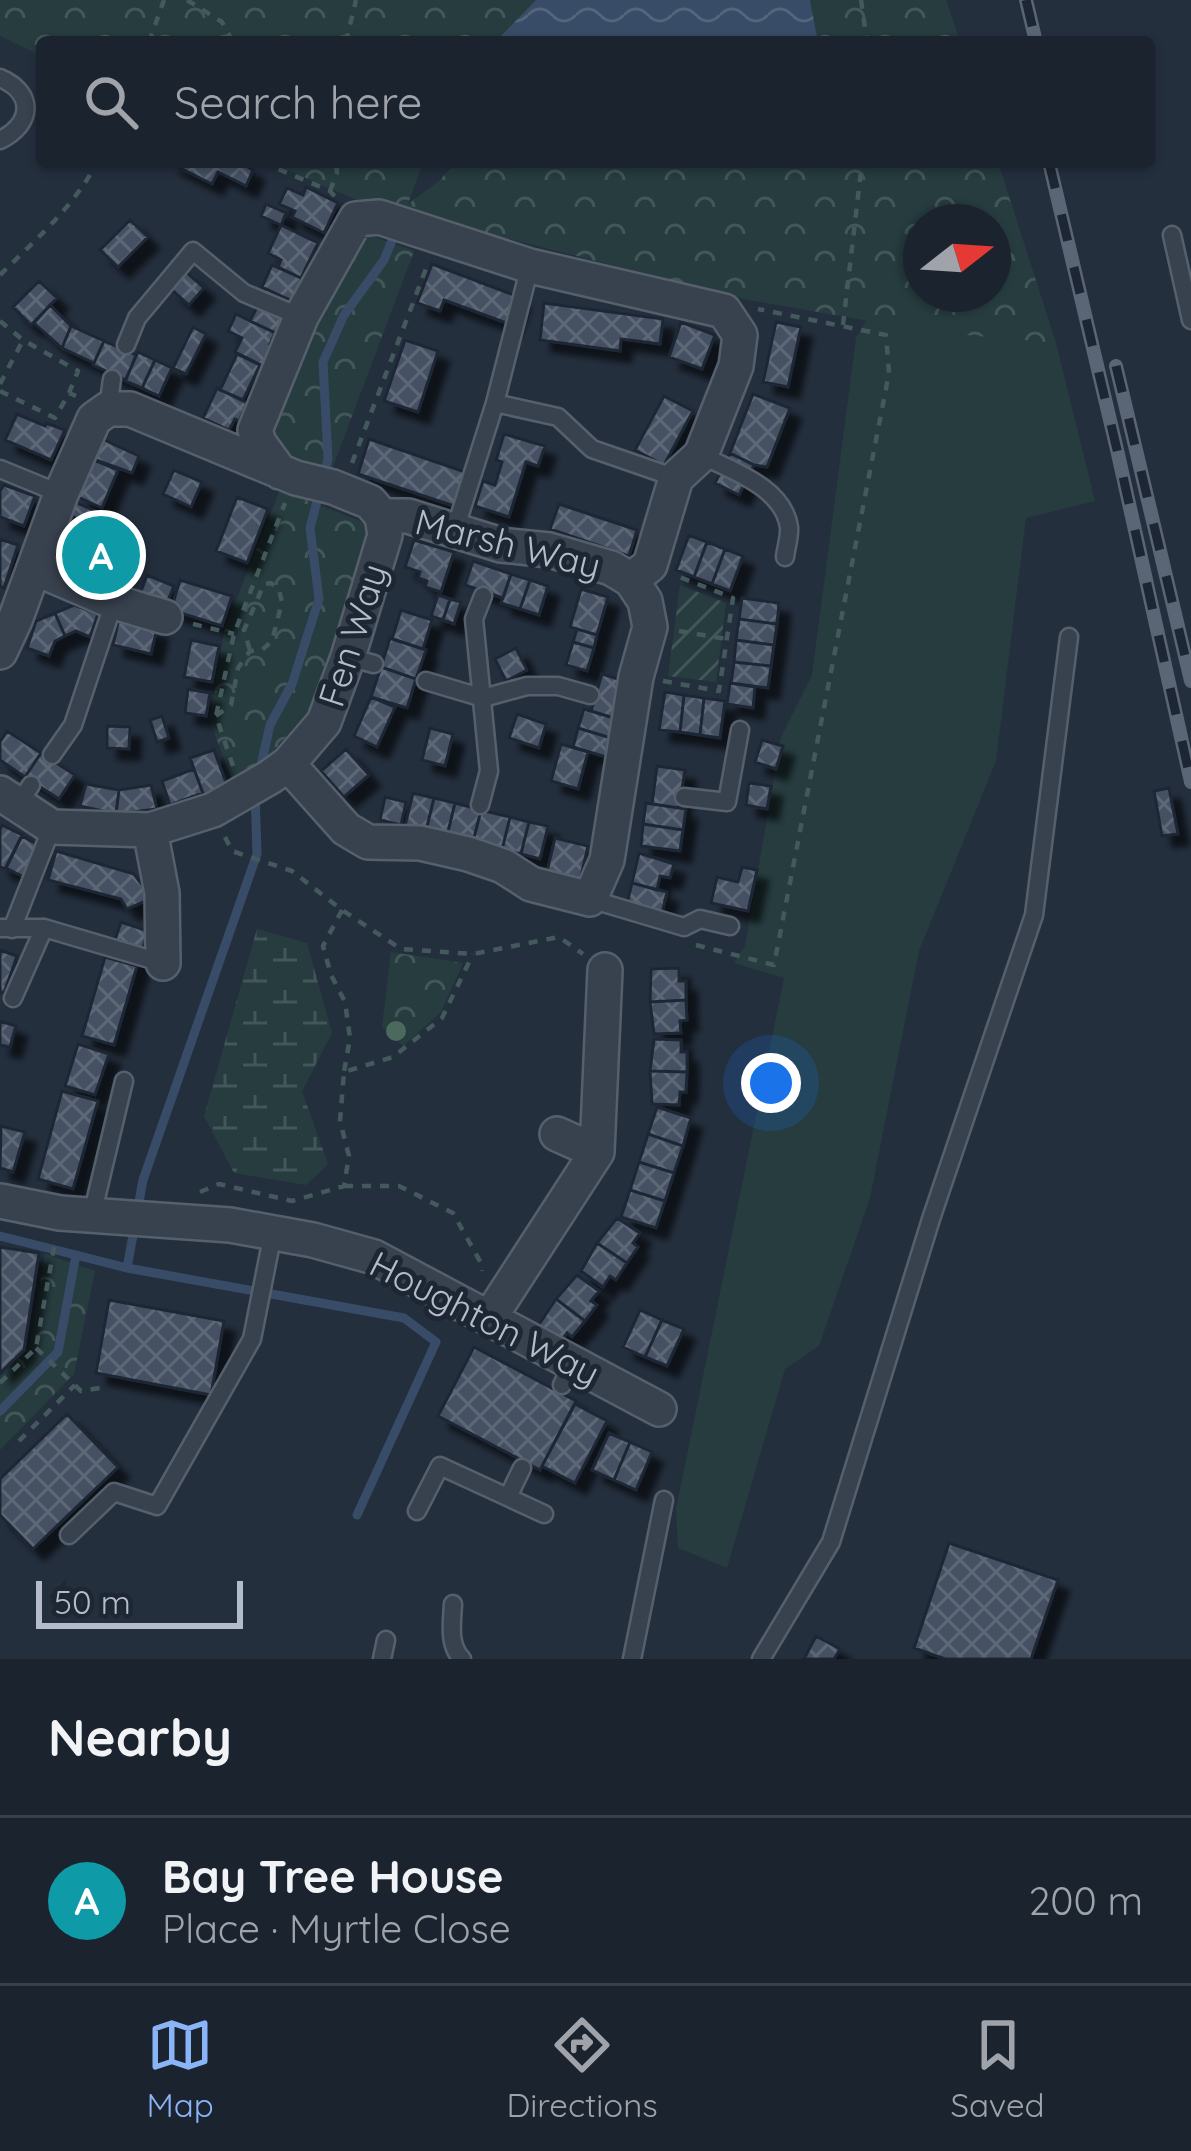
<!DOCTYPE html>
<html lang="en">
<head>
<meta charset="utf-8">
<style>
  body { margin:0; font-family:Quicksand,sans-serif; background:#282f3a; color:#f1f3f6 }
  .compass { position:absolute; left:903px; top:204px; width:108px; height:108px; border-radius:50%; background:#1b232e; box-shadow:0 3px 9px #0004; rotate:73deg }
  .scale { position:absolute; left:36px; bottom:30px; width:207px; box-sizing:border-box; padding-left:12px; border:6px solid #b4bcc9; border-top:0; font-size:33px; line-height:42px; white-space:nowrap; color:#b4bcc9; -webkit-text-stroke:9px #1d2633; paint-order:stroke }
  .you { position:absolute; left:771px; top:1083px; width:42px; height:42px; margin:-30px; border:9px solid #fff; border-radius:50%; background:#1a73e8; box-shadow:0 0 0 18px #1a73e833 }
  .badge { display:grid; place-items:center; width:78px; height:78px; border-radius:50%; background:#8ab4f8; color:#fff; font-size:39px; font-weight:700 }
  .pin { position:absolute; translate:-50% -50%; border:6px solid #fff; box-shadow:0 3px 12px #0006 }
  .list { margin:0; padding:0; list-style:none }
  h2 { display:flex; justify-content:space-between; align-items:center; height:156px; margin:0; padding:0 48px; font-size:51px }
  h2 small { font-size:39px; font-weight:400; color:#a0a4aa }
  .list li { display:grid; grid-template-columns:78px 1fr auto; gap:36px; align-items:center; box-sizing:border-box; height:168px; padding:0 48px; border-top:3px solid #39404a }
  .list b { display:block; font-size:45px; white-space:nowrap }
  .list p { margin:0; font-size:39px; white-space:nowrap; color:#a0a4aa }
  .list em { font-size:39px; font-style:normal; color:#a0a4aa }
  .icon { flex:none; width:66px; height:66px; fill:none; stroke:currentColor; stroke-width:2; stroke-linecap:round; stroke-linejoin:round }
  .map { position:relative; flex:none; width:1191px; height:1659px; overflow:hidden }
  .search { position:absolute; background:#1b232e; box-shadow:0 3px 9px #0004; left:36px; right:36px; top:36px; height:132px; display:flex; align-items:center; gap:30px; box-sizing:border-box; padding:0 42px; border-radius:12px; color:#a0a4aa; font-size:45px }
  .sheet { height:324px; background:#1b232e }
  nav { display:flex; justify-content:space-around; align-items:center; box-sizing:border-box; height:168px; border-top:3px solid #39404a; background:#1b232e; font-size:33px; color:#a0a4aa }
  nav a { display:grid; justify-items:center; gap:6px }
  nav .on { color:#8ab4f8 }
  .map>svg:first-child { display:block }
  .grass { fill:#263c3f }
  .wetland { fill:url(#wetland-marsh) }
  .park { fill:url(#park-crowns); fill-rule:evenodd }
  .garden { fill:url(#garden-furrows) }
  .water { fill:url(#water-waves) }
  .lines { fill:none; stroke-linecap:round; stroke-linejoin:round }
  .stream { stroke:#394c67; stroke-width:9 }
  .building { fill:url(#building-cross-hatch); stroke:#1f2835; stroke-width:3; filter:url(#shadow) }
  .lane-casing { stroke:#565f6c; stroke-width:21 }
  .street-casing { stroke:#565f6c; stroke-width:38 }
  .path { stroke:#44595c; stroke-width:4.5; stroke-dasharray:9 9; stroke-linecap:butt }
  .lane { stroke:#38414e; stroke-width:16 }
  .street { stroke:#38414e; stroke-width:33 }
  .rail-casing { stroke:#5a6575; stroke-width:14 }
  .rail { stroke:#1d2633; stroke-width:9; stroke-dasharray:27; stroke-linecap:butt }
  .tree { fill:#4b6a5d }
  .labels { text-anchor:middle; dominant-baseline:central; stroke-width:10; stroke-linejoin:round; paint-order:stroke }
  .street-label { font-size:36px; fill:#b4bcc9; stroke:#1d2633 }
</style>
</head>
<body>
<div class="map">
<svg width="1191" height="1659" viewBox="0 0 1191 1659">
  <defs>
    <pattern id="wetland-marsh" width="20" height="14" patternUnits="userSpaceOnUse" patternTransform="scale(3)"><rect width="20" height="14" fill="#263c3f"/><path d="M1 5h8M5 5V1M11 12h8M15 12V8" fill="none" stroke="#435659"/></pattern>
    <pattern id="park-crowns" width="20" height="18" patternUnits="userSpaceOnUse" patternTransform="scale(3)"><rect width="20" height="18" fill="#263c3f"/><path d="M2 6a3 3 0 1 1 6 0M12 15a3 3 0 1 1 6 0" fill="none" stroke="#435659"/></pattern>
    <pattern id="garden-furrows" width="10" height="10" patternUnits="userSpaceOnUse" patternTransform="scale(3)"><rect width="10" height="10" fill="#263c3f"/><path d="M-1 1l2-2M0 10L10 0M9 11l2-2" fill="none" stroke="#435659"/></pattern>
    <pattern id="water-waves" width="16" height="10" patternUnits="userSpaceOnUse" patternTransform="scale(3)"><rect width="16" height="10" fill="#394c67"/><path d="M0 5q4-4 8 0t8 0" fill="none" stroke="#53647b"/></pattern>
    <pattern id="building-cross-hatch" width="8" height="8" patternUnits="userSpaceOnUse" patternTransform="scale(3)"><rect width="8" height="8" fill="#455162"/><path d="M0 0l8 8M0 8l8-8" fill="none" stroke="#5d6877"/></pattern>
    <filter id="shadow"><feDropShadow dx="11" dy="11" stdDeviation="3" flood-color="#0009"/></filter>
  </defs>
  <rect width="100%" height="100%" fill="#242f3e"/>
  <path class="grass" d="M866,320L933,332L1056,343L1095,501L1026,518L996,761L919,951L870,1198L819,1346L785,1369L727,1568L678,1548L676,1509L784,978L734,963L745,946L781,737L812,675L856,338Z"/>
  <path class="wetland" d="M257,929L307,943L332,1033L302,1091L328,1164L306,1185L234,1173L204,1116Z"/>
  <path class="park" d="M0,0H536L495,42H42V56L0,36Z
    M810,0H946L960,42H818Z
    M269,162H423L408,204L439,181L456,162H998L1056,343L932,332L749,300L357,200ZM921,222H993V294H921Z
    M366,234L414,251L331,472L274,454L264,432L345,247Z
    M280,490L363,522L370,531L313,705L273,752L234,785L209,719L225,628Z
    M391,952L463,963L441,1012L403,1046L382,1027Z
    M45,1254L95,1271L74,1374L0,1450V1377L29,1348Z"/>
  <path class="garden" d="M680,585L726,603L716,682L668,676Z"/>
  <path class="water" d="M536,0H810L818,42H495Z"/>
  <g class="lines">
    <path class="stream" d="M260,770L270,725L292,684L319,599L310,528L328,459L323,362L344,315L384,260L395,233
      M0,1236L76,1255
      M127,1268L404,1318L436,1342L357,1515
      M0,1411L58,1352L76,1255L127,1268L143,1180L257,854L255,792"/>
  </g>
  <path class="building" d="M168,162H238L253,170L246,186L218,172L212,184Z
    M306,187L338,203L324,233L292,217L295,211L279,204L287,188L303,195Z
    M266,204L286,213L281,225L261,216Z
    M130,220L148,237L118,267L100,250Z
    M281,225L318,243L301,278L278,267L281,260L268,253Z
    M432,264L519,297L509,324L444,300L440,311L417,303Z
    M272,265L303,279L292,301L262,287Z
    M186,272L204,288L189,305L171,289Z
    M39,281L57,298L31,325L13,307Z
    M266,289L292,301L276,333L250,321Z
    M544,303L663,319L660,344L621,339L620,351L540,340Z
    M50,305L71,326L62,348L34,323Z
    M236,314L275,333L270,344L274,346L265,367L235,352L242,338L228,331Z
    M681,322L715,335L702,369L669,357Z
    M776,322L801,327L788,387L763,382Z
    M71,326L104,341L94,363L62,348Z
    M193,327L206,334L186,374L173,368Z
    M405,340L438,351L418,412L384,401Z
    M104,341L136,355L126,380L93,365Z
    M138,352L155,360L142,388L125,381Z
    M237,354L260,365L243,400L220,390Z
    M155,360L172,368L159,396L142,388Z
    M217,388L247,403L239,421L235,419L229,430L203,418Z
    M753,394L790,408L767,467L754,465L730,453Z
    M664,396L693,411L664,465L635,450Z
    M17,414L45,426L46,423L65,430L51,460L5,440Z
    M504,434L545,446L538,466L526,462L509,517L475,506L483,481L495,485L502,462L496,460Z
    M102,439L139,456L132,473L93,459Z
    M369,439L465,472L454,506L358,474Z
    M730,453L754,465L739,495L715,483Z
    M94,460L118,470L102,508L78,497Z
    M174,470L202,482L191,507L163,494Z
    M4,485L35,496L24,526L0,517V491Z
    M237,497L268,509L247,563L216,551Z
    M75,502L95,511L89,524L69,515Z
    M559,504L637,530L629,556L550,529Z
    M82,533L94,537L95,534L125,546L114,577L83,566L87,557L75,553Z
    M689,535L707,542L694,577L676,570Z
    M0,539L18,545L4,588L0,586Z
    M414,540L454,552L441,592L425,587L427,581L418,578L420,572L405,567Z
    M707,542L725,549L712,584L694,577Z
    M725,549L743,556L730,591L712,584Z
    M473,561L511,574L503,598L465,585Z
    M511,574L530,580L520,609L501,603Z
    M147,575L174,586L166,605L140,594Z
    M180,580L232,596L222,626L171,610Z
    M530,580L548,586L539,615L520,609Z
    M581,589L608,597L597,635L570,627Z
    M438,595L450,599L443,620L431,616Z
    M742,598L779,603L777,624L739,619Z
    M450,599L461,602L454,624L443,620Z
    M74,605L98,614L90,637L76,631L65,636L55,613Z
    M401,610L432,620L423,649L392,639Z
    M55,613L65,636L55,641L49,656L27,648L36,621Z
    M119,619L157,628L151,654L113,645Z
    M739,619L777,624L774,645L736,640Z
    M577,629L597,635L594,648L573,642Z
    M390,638L426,650L416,679L381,667Z
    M191,640L219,646L212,682L184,677Z
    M736,640L774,645L771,666L734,662Z
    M573,642L594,648L587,671L566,665Z
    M516,648L527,670L506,681L495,659Z
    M734,662L771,666L768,688L731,683Z
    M381,667L416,679L407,708L371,697Z
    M602,674L628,682L617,719L591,711Z
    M730,683L755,687L753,708L727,704Z
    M188,689L210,693L206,716L185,713Z
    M665,692L684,695L680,732L659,730Z
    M684,695L704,698L700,735L680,732Z
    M371,697L395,707L377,747L354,736Z
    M704,698L725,701L720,738L700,735Z
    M584,709L617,719L611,738L578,728Z
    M517,714L546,724L539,748L509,738Z
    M162,716L169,738L157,742L150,720Z
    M107,726L130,727L129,749L107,748Z
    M430,728L453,734L445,766L422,760Z
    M578,728L611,738L606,757L573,747Z
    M7,731L41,753L25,777L0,760V742Z
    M762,740L783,746L776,769L755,762Z
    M561,744L588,752L578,789L551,781Z
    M346,749L369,775L344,797L321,771Z
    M214,750L228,788L204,796L190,758Z
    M41,753L75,775L59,799L25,777Z
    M657,766L685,770L679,808L652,804Z
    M194,769L203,793L170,805L162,781Z
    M749,783L771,786L767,809L746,805Z
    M86,784L119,790L116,814L80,806Z
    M151,785L157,809L116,814L119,790Z
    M1169,788L1178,834L1162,836L1154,791Z
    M413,793L434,798L426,831L405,826Z
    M385,797L406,802L401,825L380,820Z
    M434,798L455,803L447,836L426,831Z
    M455,803L481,810L473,842L447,836Z
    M646,803L686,809L683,830L643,824Z
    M481,810L510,817L502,850L473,842Z
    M510,817L529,822L521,854L502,850Z
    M529,822L548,826L540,859L521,854Z
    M643,824L683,830L680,851L641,846Z
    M2,825L22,835L5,869L0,866V830Z
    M22,836L40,846L24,877L6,868Z
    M555,838L588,846L580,880L547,872Z
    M56,851L134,874L152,898L127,909L121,899L48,880Z
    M639,853L674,864L670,878L660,876L657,890L632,883Z
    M742,867L757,870L748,911L711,903L717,877L738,882Z
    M632,883L667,892L661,917L626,908Z
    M121,922L148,931L137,966L109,958Z
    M0,950L17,956L4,993L0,992Z
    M105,957L137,966L114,1045L82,1036Z
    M679,968V981H686V1000L650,1002L651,969Z
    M686,1000L687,1020L680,1021L681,1033L654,1034L650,1002Z
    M0,1021L16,1026L10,1047L0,1045Z
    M654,1039L681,1040V1052H687V1072L650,1071Z
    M78,1044L109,1054L95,1095L65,1086Z
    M650,1071L687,1072L686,1092H680L679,1105L652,1104Z
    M62,1091L98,1101L73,1189L38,1179Z
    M657,1107L691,1118L683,1146L648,1134Z
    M1,1126L25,1132L13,1172L0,1168Z
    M648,1134L683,1146L674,1173L639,1162Z
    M639,1162L674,1173L665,1201L630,1190Z
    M630,1190L665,1201L656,1228L621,1217Z
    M617,1218L640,1233L633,1243L638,1247L627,1263L597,1243Z
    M597,1243L627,1263L616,1280L610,1276L603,1287L581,1271Z
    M0,1247L39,1253L24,1350L0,1373Z
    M577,1275L599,1291L591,1301L597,1305L585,1321L556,1299Z
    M556,1299L585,1321L572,1337L567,1333L560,1343L538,1326Z
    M109,1300L224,1321L211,1395L96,1373Z
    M640,1310L662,1320L645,1357L623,1347Z
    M662,1320L684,1329L667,1366L645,1357Z
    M474,1347L576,1401L540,1470L438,1416Z
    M575,1404L607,1421L575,1483L542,1466Z
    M67,1414L118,1467L33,1549L0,1515V1479Z
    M609,1433L630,1442L614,1480L592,1470Z
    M630,1442L652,1452L636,1490L614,1480Z
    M949,1543L1058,1580L1031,1659H945L914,1648Z
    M816,1636L840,1649L834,1659H804Z"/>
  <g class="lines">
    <g class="lane-casing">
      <path id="lane" d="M0,78C35,93 33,124 0,140
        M1172,235L1191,320
        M126,345L137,318L193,251L244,293L301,317
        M495,403L558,417L592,449L676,478
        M108,409L112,379
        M701,455C732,471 783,487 789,527C790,536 786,548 785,557
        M0,469L61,494
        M455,530L495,403L530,266
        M348,657L374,664
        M426,681L483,698L527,686H558L590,695
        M52,755L73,725L114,602
        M684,797L727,802L740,730
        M18,805L31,785
        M480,805L489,771L474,619L483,596
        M590,899L684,927L700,919L730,926
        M0,928H44L163,963
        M12,929L52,827
        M13,998L44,928
        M92,1215L124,1081
        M562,1385L573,1362
        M508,1497L522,1468
        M417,1511L440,1466L544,1514
        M69,1535L114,1492L157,1506L252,1339L273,1233
        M453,1604C452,1623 448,1645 462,1659
        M382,1659L386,1640
        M632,1659L664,1500
        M761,1659L831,1542L931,1219L1034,915L1069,637"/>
    </g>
    <g class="street-casing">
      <path id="street" d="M280,472L259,443L255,430L301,317L356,219L379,217L530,266L724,311L740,335L736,366L701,455L676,478L650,565L631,580L645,601L650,627L636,677L607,860L590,899L531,884L503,866L468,854L420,843L368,842L346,829L288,764
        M382,516H408L501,545L549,550L611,568L631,580
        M35,568L114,602L165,617
        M0,652L15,620L61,494L94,419L108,409H130L296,478L333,487L370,502L382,516L385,535L348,657L324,722L288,764L270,777L213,810L150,830L52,827L0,793
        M150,830L162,893L163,963
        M557,1134L597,1152
        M0,1201L60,1213L230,1225L313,1240L374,1257L659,1409
        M490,1317L597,1152L605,970"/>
    </g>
    <path class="path" d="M187,0L222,22L233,42
      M861,0L867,42
      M149,42L164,0
      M346,42L356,0
      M262,162L330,191L337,199
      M330,191L337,173L336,162
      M0,275C34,241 75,206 97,162
      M0,321L23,340L78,371L69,393
      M843,325L862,162
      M0,384L23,340
      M0,391L55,418L69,393L76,396
      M352,463L427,266
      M193,624L234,634
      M679,631L727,639
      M663,681L719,691L733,598L677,576
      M216,716L231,705L238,668L250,651L262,650L272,641L282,602L279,590L271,583L264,584L244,630L250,651
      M233,766L216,716L234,634L285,503
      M225,837L232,851L292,871L342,910L401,949L473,954L559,937L583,954
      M342,910L323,946L331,975L345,1002L350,1038L344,1072
      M696,945L774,965L889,373L886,335L758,309
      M344,1186H399L453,1213L481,1263L482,1271
      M200,1192L219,1184L292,1201L344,1186L349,1156L340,1121L344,1072L393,1057L442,1018L473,954
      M36,1348L81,1391L100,1388
      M0,1383L36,1348L55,1242
      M19,1441L75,1385"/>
    <use href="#lane" class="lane"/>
    <use href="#street" class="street"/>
    <g class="rail-casing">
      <path id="rail" d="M1026,0L1036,42
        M1049,162L1118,454L1191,782
        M1116,366L1191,681"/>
    </g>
    <use href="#rail" class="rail"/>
  </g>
  <circle class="tree" cx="396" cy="1031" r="10"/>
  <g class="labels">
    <g class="street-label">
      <text transform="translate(508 543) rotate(14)">Marsh Way</text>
      <text transform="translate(352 635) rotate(-72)">Fen Way</text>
      <text transform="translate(485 1318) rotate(27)">Houghton Way</text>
    </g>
  </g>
</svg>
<svg class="compass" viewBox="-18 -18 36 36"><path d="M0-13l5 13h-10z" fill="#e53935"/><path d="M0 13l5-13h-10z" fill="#a0a4aa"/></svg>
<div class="scale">50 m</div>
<div class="you"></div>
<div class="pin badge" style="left:101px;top:555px;background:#0f9aa8">A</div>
<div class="search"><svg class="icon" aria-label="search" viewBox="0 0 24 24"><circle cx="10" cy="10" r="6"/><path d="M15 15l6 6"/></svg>Search here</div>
</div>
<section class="sheet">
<h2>Nearby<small></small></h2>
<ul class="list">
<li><span class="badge" style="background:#0f9aa8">A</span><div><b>Bay Tree House</b><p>Place · Myrtle Close</p></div><em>200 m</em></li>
</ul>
</section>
<nav>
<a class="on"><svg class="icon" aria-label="map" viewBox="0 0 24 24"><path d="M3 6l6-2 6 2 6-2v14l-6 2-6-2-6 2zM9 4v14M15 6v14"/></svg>Map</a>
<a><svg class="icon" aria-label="directions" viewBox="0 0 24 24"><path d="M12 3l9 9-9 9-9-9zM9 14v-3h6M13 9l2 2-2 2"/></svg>Directions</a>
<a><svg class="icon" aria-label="saved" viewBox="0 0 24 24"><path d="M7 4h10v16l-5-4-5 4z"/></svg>Saved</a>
</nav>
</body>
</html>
